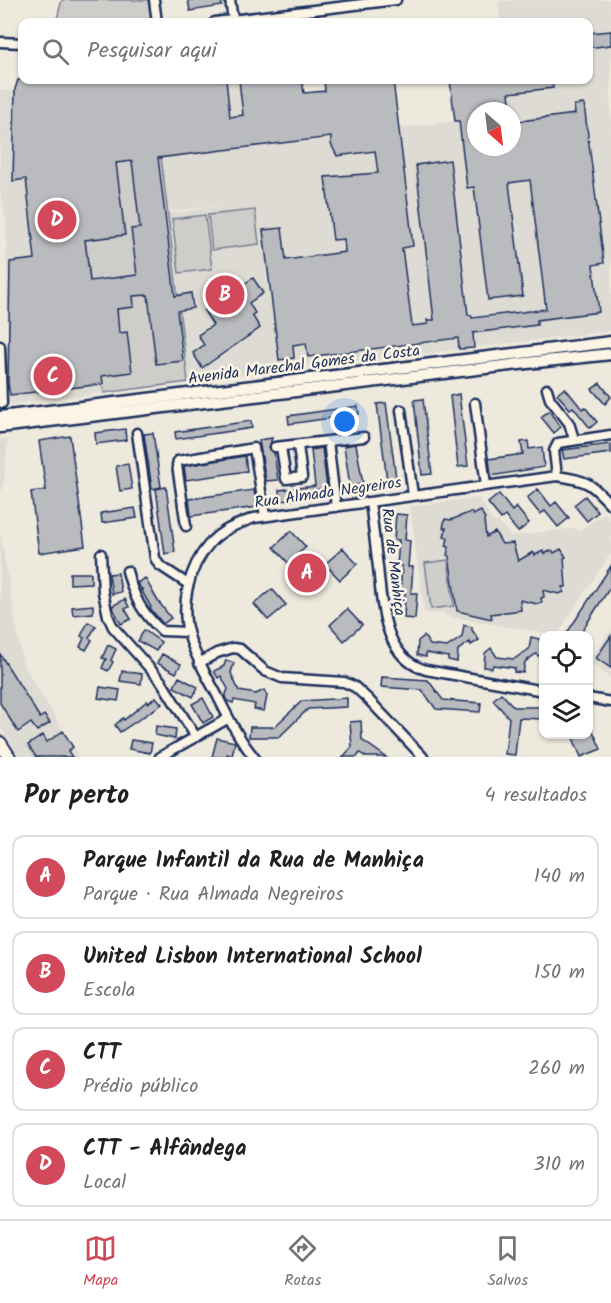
<!DOCTYPE html>
<html lang="pt">
<head>
<meta charset="utf-8">
<style>
  body { margin:0; font-family:Kalam,sans-serif; background:#f2f2f2; color:#202124 }
  .controls { position:absolute; right:18px; bottom:18px; display:grid; overflow:hidden; border-radius:12px; box-shadow:0 2px 4px #0004 }
  .controls button { width:54px; height:54px; display:grid; place-items:center; padding:0; border:0; border-bottom:2px solid #e0e0e0; background:#fff; color:#202124; font:30px sans-serif }
  .compass { position:absolute; left:467px; top:102px; width:54px; height:54px; border-radius:50%; background:#fff; box-shadow:0 2px 4px #0004; rotate:152deg }
  .you { position:absolute; left:345px; top:422px; width:21px; height:21px; margin:-15px; border:4px solid #fff; border-radius:50%; background:#1a73e8; box-shadow:0 0 0 9px #1a73e833 }
  .badge { display:grid; place-items:center; width:39px; height:39px; border-radius:50%; background:#d1495b; color:#fff; font-size:20px; font-weight:700 }
  .pin { position:absolute; translate:-50% -50%; border:3px solid #fff; box-shadow:0 2px 6px #0006 }
  .list { margin:0; padding:0; list-style:none }
  h2 { display:flex; justify-content:space-between; align-items:center; height:78px; margin:0; padding:0 24px; font-size:26px }
  h2 small { font-size:20px; font-weight:400; color:#757577 }
  .list li { display:grid; grid-template-columns:39px 1fr auto; gap:18px; align-items:center; box-sizing:border-box; height:84px; margin:0 12px 12px; padding:0 12px; border:2px solid #e0e0e0; border-radius:12px }
  .list b { display:block; font-size:22px; white-space:nowrap }
  .list p { margin:0; font-size:20px; white-space:nowrap; color:#757577 }
  .list em { font-size:20px; font-style:normal; color:#757577 }
  .icon { flex:none; width:33px; height:33px; fill:none; stroke:currentColor; stroke-width:2; stroke-linecap:round; stroke-linejoin:round }
  .map { position:relative; flex:none; width:611px; height:757px; overflow:hidden }
  .search { position:absolute; background:#fff; box-shadow:0 2px 4px #0004; left:18px; right:18px; top:18px; height:66px; display:flex; align-items:center; gap:15px; box-sizing:border-box; padding:0 21px; border-radius:12px; color:#757577; font-size:22px }
  .sheet { height:462px; background:#fff }
  nav { display:flex; justify-content:space-around; align-items:center; box-sizing:border-box; height:84px; border-top:2px solid #e0e0e0; background:#fff; font-size:16px; color:#757577 }
  nav a { display:grid; justify-items:center; gap:3px }
  nav .on { color:#d1495b }
  .map>svg:first-child { display:block }
  .built { fill:#dedbd4 }
  .green { fill:#cfcdca; stroke:#757e94; stroke-width:1.5 }
  .building { fill:#babbbe; stroke:#1b2f5e; stroke-width:1.5; fill-rule:evenodd }
  .lines { fill:none; stroke-linecap:round; stroke-linejoin:round }
  .minor-casing { stroke:#1b2f5e; stroke-width:13 }
  .major-casing { stroke:#1b2f5e; stroke-width:15 }
  .highway-casing { stroke:#1b2f5e; stroke-width:16 }
  .minor { stroke:#fcf5e5; stroke-width:8 }
  .major { stroke:#fcf5e5; stroke-width:10 }
  .highway { stroke:#fcf5e5; stroke-width:12 }
  .labels { text-anchor:middle; dominant-baseline:central; stroke-width:5; stroke-linejoin:round; paint-order:stroke }
  .street-label { font-size:16px; fill:#1b2f5e; stroke:#fcf5e5 }
</style>
</head>
<body>
<div class="map">
<svg width="611" height="757" viewBox="0 0 611 757">
  <rect width="100%" height="100%" fill="#eee9dd"/>
  <filter id="ink" filterUnits="userSpaceOnUse"><feTurbulence type="fractalNoise" baseFrequency=".0167" numOctaves="2"/><feDisplacementMap in="SourceGraphic" scale="12" xChannelSelector="R" yChannelSelector="G"/><feConvolveMatrix kernelMatrix="1 2 1 2 8 2 1 2 1" color-interpolation-filters="sRGB"/></filter>
  <g filter="url(#ink)">
    <path class="built" d="M514,0H611V331L188,382L169,213L223,206L167,211L161,158L76,168L104,393L11,404L8,383L6,223L0,190V90L15,91L22,65V80H267L275,143L330,137L324,80H393L399,128L476,119V147H512V111L507,80H588V22H500L498,2Z
      M8,439L4,479L0,495V440Z
      M479,498L493,522L498,521L510,536L576,528L578,531L605,513L611,521V553L557,635L445,616L444,612L434,614L424,612L410,506Z
      M0,532L23,664L79,757H19L0,727Z
      M611,629V678L589,662Z"/>
    <path class="green" d="M62,0H149L152,21L56,22Z
      M161,157L188,382L104,393L76,168Z
      M255,210L259,244L212,250L208,215Z
      M205,215L212,269L179,273L172,219Z
      M448,560L454,606L431,609L425,563Z"/>
    <path class="building" d="M188,0H221L222,6L190,11Z
      M611,31V45L588,48V33Z
      M18,80H226L230,117L243,115L239,80H302L304,93L325,91L324,80H393L413,246L402,248L412,326L428,324L427,320H434L416,165L450,160L468,315H471L472,318L546,309L530,180L509,183L523,296L488,300L474,187L467,188L459,121H455L450,80H552L553,88L509,93L511,111H476V147H512V122L575,114L574,105L584,104L604,263L593,265L599,312L537,320V325L473,333L474,348L459,349L458,338L308,357L306,343L293,345L294,358L279,360L263,230L282,228L286,260L345,252L344,239L333,240L325,177L378,173L375,151L337,156L331,144V137L158,158L175,296L191,293L193,308L177,311L183,361L156,364L148,295L133,296L134,307L117,309L119,333L127,332L132,372L102,376L103,384L10,395L8,383L10,262L35,259L26,179L13,181L15,89ZM132,161L140,228L131,229L137,275L90,281L85,240L125,235L116,163Z
      M253,278L263,293L249,303L255,313L252,315L260,328L202,368L193,353L204,345L198,335L213,325L204,311Z
      M600,383L611,397L605,404L592,389Z
      M565,388L582,409L585,407L597,422L590,428L573,407L570,409L557,394Z
      M459,394L468,466L458,467L450,396Z
      M423,399L432,474L422,475L414,400Z
      M386,403L396,478L387,480L377,404Z
      M358,406L359,414L289,424L288,416Z
      M549,411L561,427L554,433L541,417Z
      M251,421L252,428L176,439L175,432Z
      M125,429L126,440L96,444L95,433Z
      M153,433L161,487L152,489L144,434Z
      M70,436L85,546L39,553L31,492L46,490L39,441Z
      M272,438L269,448L274,453L278,480L266,481L259,440Z
      M528,441L529,449L542,447L544,467L491,476L489,459L523,454L521,442Z
      M356,444L363,484L350,486L344,446Z
      M611,444V453L564,459L562,450Z
      M322,448L327,488L315,490L316,497L280,501L279,490L315,486L311,450Z
      M245,456L247,471L186,480L184,466Z
      M128,464L132,489L120,491L116,466Z
      M166,487L175,552L165,554L156,489Z
      M538,489L551,506L556,502L569,518L558,527L545,511L540,514L527,498Z
      M254,490L257,507L191,516L189,499Z
      M499,494L512,511L516,507L529,523L518,532L505,516L501,519L488,503Z
      M585,496L598,512L587,521L574,505Z
      M135,508L137,518L102,523L101,513Z
      M481,511L485,519L484,520L486,537L495,532L502,544L513,543L518,561L533,552L535,555L543,551L544,554L552,550L554,553L561,549L566,557L564,558L566,587H563L564,592L559,594L543,590L544,597L541,598L542,602L537,604L520,600L521,610L491,614L492,619L457,611L449,556L447,555L449,547L446,546L448,538L444,537L446,528H443L445,519L451,520L471,512L473,515Z
      M396,514L407,515L405,540L410,541L408,567H413L411,593H417L415,619L404,618L405,593L400,592L402,566H397L399,540H394Z
      M291,531L306,547L288,563L274,547Z
      M343,548L357,564L340,580L325,564Z
      M611,566V586L596,609L579,636H565Z
      M70,573H91V583L70,584Z
      M118,573L121,592L112,594L109,574Z
      M145,578L158,601L171,618L163,624L150,608L151,607L141,590L143,589H141L137,583Z
      M272,589L286,605L268,620L254,604Z
      M125,599L129,607L125,609L131,619L121,624L112,606Z
      M93,605V613L73,615L72,607Z
      M347,609L362,625L344,641L330,625Z
      M88,622L96,626L89,638L92,640L86,650L80,647L84,638L81,636Z
      M464,625L472,627V630L479,640L471,645L470,642L458,650L457,662L448,660V657L426,653V657L417,655L418,641L424,636L430,645L447,647L462,637Z
      M144,630L161,642L156,651L138,641Z
      M611,636V668L596,658Z
      M531,637L539,639L543,653L538,656L536,654L525,662L523,673L514,672L515,668L493,665L492,668L484,667L485,653L491,648L497,657L514,659L529,649Z
      M108,645L116,649L111,660L113,662L108,671L102,668L106,659L102,658Z
      M0,654L40,718L44,715L50,723L37,731L31,723L18,732L0,703Z
      M162,654L181,664L176,673L157,663Z
      M226,660L234,663L231,673L239,691L256,694L264,690L267,696L264,711L254,709L255,704L234,700L233,703L227,701L225,697L228,689L221,676L218,678L214,671L224,666Z
      M122,671L142,674L141,684L120,681Z
      M179,677L198,687L193,697L174,687Z
      M382,677L428,680L443,700L481,703L480,712L436,709L422,690L381,687Z
      M100,687L120,690L118,701L98,698Z
      M501,693L514,707H543V719L519,718L515,755L505,754L509,718L493,700Z
      M156,697L162,704L120,732L115,725L123,718L124,720L147,701L148,703Z
      M203,698L213,717L203,723L192,704Z
      M347,698V707L308,709L279,737H249L250,727H274L302,701Z
      M588,720L601,749L581,757L573,738L581,735H588Z
      M361,721L362,740L386,757H366L360,753L357,757H343L352,747L350,722Z
      M156,726L176,729L175,739L155,735Z
      M63,731L73,747L68,751L72,757H36L28,745L43,735L47,742Z
      M217,738L235,742L232,756L227,754L226,757H212Z
      M131,740L152,743L150,753L129,749Z"/>
    <g class="lines">
      <g class="minor-casing">
        <path id="minor" d="M154,0L157,22
          M230,0L233,20
          M215,22L396,0
          M0,42L22,43
          M0,346L2,403
          M547,389L550,399L569,423L574,439
          M475,403L486,485
          M401,410L413,495
          M137,433L155,558L159,565L188,584
          M328,441L364,437
          M275,447L328,441L336,507
          M281,447L286,479L302,477L298,445
          M557,476L554,451L558,443L611,435
          M370,502C373,524 375,545 378,567C382,604 383,658 426,670L544,691
          M186,526L177,465L178,461L254,448L265,516
          M101,554L103,592L108,616L113,627L161,681L196,737
          M127,571C134,598 142,613 162,631L188,632
          M199,663L217,653L233,648L240,649L265,671L282,678L344,682L355,687L368,699L423,757
          M588,698L611,702
          M160,757L229,718
          M254,757C238,738 227,715 216,693C206,675 196,658 190,639C179,607 188,568 210,543C221,530 238,524 254,518L557,476C587,480 591,483 611,505"/>
      </g>
      <g class="major-casing">
        <path id="major" d="M0,417L611,342
          M0,427L527,363L611,354"/>
      </g>
      <g class="highway-casing">
        <path id="highway" d="M0,743L9,757"/>
      </g>
      <use href="#minor" class="minor"/>
      <use href="#major" class="major"/>
      <use href="#highway" class="highway"/>
    </g>
  </g>
  <g class="labels">
    <g class="street-label">
      <text transform="translate(304 365) rotate(-7)">Avenida Marechal Gomes da Costa</text>
      <text transform="translate(328 493) rotate(-8)">Rua Almada Negreiros</text>
      <text transform="translate(393 562) rotate(83)">Rua de Manhiça</text>
    </g>
  </g>
</svg>
<div class="controls">
<button><svg class="icon" aria-label="locate" viewBox="0 0 24 24"><circle cx="12" cy="12" r="6"/><path d="M12 2v4M12 18v4M2 12h4M18 12h4"/></svg></button>
<button><svg class="icon" aria-label="layers" viewBox="0 0 24 24"><path d="M12 4l9 5-9 5-9-5zM3 14l9 5 9-5"/></svg></button>
</div>
<svg class="compass" viewBox="-18 -18 36 36"><path d="M0-13l5 13h-10z" fill="#e53935"/><path d="M0 13l5-13h-10z" fill="#757577"/></svg>
<div class="you"></div>
<div class="pin badge" style="left:307px;top:573px">A</div>
<div class="pin badge" style="left:225px;top:295px">B</div>
<div class="pin badge" style="left:53px;top:376px">C</div>
<div class="pin badge" style="left:57px;top:220px">D</div>
<div class="search"><svg class="icon" aria-label="search" viewBox="0 0 24 24"><circle cx="10" cy="10" r="6"/><path d="M15 15l6 6"/></svg>Pesquisar aqui</div>
</div>
<section class="sheet">
<h2>Por perto<small>4 resultados</small></h2>
<ul class="list">
<li><span class="badge">A</span><div><b>Parque Infantil da Rua de Manhiça</b><p>Parque · Rua Almada Negreiros</p></div><em>140 m</em></li>
<li><span class="badge">B</span><div><b>United Lisbon International School</b><p>Escola</p></div><em>150 m</em></li>
<li><span class="badge">C</span><div><b>CTT</b><p>Prédio público</p></div><em>260 m</em></li>
<li><span class="badge">D</span><div><b>CTT - Alfândega</b><p>Local</p></div><em>310 m</em></li>
</ul>
</section>
<nav>
<a class="on"><svg class="icon" aria-label="map" viewBox="0 0 24 24"><path d="M3 6l6-2 6 2 6-2v14l-6 2-6-2-6 2zM9 4v14M15 6v14"/></svg>Mapa</a>
<a><svg class="icon" aria-label="directions" viewBox="0 0 24 24"><path d="M12 3l9 9-9 9-9-9zM9 14v-3h6M13 9l2 2-2 2"/></svg>Rotas</a>
<a><svg class="icon" aria-label="saved" viewBox="0 0 24 24"><path d="M7 4h10v16l-5-4-5 4z"/></svg>Salvos</a>
</nav>
</body>
</html>
